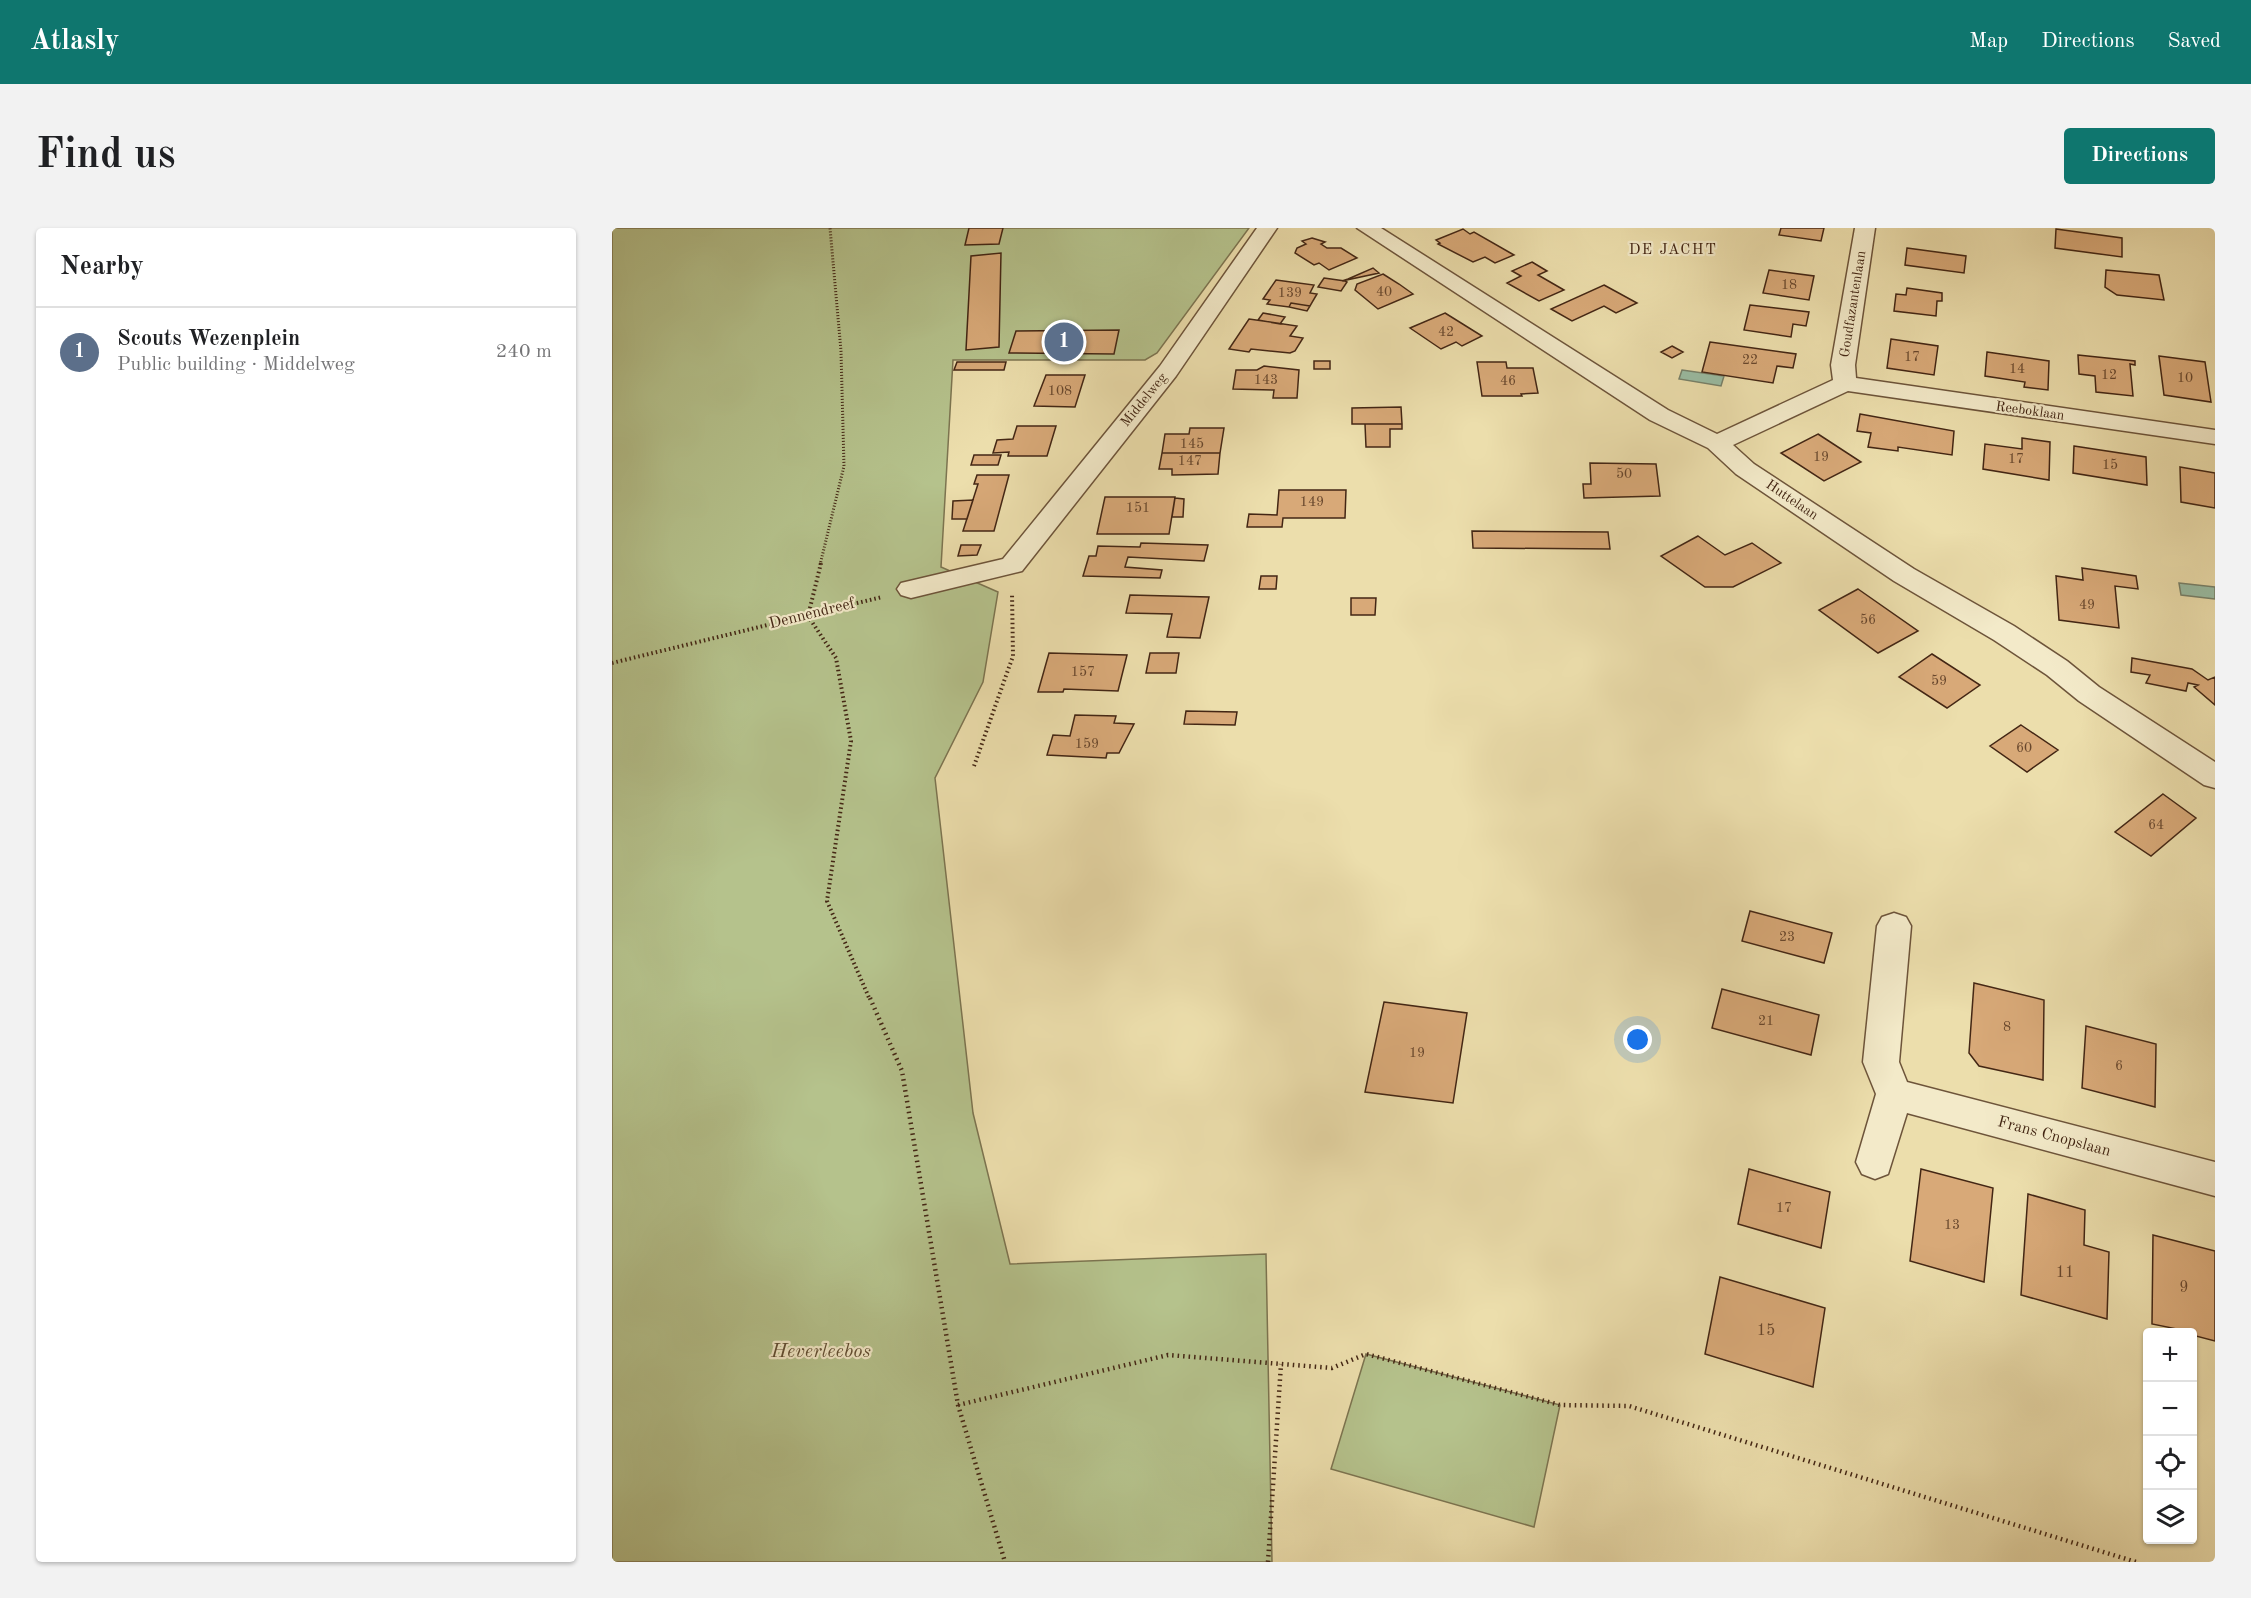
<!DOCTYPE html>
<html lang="en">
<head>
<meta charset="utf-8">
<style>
  body { margin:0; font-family:"Old Standard TT",serif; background:#f2f2f2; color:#202124 }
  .controls { position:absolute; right:18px; bottom:18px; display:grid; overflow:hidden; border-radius:6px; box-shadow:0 2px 4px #0004 }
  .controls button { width:54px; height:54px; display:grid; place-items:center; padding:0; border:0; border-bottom:2px solid #e0e0e0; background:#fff; color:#202124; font:30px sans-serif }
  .you { position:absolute; left:1026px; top:812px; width:21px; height:21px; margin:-15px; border:4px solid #fff; border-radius:50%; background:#1a73e8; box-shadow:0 0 0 9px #1a73e833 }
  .badge { display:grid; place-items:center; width:39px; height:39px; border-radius:50%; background:#0f766e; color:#fff; font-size:20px; font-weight:700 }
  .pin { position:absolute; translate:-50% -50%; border:3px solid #fff; box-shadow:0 2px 6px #0006 }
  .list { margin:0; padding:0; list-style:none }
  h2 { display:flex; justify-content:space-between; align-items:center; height:78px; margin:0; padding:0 24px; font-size:26px }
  h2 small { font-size:20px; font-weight:400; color:#757577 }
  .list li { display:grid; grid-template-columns:39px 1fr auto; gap:18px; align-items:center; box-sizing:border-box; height:90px; padding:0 24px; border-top:2px solid #e0e0e0 }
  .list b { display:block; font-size:22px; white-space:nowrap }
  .list p { margin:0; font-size:20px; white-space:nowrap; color:#757577 }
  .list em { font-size:20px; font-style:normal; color:#757577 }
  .icon { flex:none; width:33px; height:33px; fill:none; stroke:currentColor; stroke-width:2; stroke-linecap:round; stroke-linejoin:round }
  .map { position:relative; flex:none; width:1603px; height:1334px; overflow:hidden; border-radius:6px }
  header { display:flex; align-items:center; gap:36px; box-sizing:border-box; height:84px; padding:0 30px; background:#0f766e; color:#fff }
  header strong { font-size:28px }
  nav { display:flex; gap:33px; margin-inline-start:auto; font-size:21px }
  .intro { display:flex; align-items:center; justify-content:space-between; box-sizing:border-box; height:144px; padding:0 36px }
  h1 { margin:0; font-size:42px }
  .button { padding:15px 27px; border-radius:6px; background:#0f766e; color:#fff; font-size:21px; font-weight:700 }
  main { display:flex; gap:36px; padding:0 36px }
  aside { flex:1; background:#fff; border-radius:6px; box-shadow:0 2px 4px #0004 }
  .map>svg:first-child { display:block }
  .green { fill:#b5c28c; stroke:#7c7450; stroke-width:1.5 }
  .water { fill:#9abda4; stroke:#77816a; stroke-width:1.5 }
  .building { fill:#d8a978; stroke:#432614; stroke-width:1.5 }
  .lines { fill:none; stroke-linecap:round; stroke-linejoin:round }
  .minor-casing { stroke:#6d543a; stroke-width:3 }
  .path-far2 { stroke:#432614; stroke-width:3; stroke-dasharray:1 2; stroke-linecap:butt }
  .path-far1 { stroke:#432614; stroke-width:4; stroke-dasharray:1.5 3; stroke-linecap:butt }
  .path { stroke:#432614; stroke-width:4.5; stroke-dasharray:1.5 4; stroke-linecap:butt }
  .minor { fill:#f3eac9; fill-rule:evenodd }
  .labels { text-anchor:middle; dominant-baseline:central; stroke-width:4.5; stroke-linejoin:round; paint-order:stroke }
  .number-label { font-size:14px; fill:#68472d }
  .far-street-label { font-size:14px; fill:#432614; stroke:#f3eac9 }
  .far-neighbourhood-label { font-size:15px; letter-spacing:1.5px; fill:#432614; stroke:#f3eac9 }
  .street-label { font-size:16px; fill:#432614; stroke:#f3eac9 }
  .near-number-label { font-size:16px; fill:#68472d }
  .near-park-label { font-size:20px; font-style:italic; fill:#604d32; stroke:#f3eac9 }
</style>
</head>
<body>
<header>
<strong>Atlasly</strong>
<nav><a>Map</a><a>Directions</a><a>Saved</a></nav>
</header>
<div class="intro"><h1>Find us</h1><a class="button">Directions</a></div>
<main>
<aside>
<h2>Nearby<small></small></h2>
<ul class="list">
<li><span class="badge" style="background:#5c6f8a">1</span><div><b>Scouts Wezenplein</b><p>Public building · Middelweg</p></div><em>240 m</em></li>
</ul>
</aside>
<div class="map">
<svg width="1603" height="1334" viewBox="0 0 1603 1334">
  <rect width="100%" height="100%" fill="#ecdeac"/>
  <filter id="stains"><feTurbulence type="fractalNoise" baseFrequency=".00333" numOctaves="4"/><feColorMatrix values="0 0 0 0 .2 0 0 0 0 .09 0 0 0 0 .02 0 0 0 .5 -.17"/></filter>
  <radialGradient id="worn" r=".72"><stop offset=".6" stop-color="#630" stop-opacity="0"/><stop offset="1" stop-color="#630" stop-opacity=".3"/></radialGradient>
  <path class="green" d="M0,0H637L545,125L533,132H341L329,339L386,364L371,454L323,550L361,885L398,1036L654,1026L660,1334H0Z
    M754,1126L948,1177L922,1299L719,1241Z"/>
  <path class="water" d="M1070,142L1112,148L1109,158L1067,151Z
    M1567,355L1603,359V371L1569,367Z"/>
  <path class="building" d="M357,0H391L387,16L353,17Z
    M1169,0H1212L1209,13L1167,7Z
    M851,1L858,6L862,4L902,27L883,35L873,29L861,34L826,16L828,15L824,12Z
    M1444,1L1510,10V29L1443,20Z
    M700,10L713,14L709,16L715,20H729L745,30L717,42L707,35L702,37L683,25L685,20L694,16L690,13Z
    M1295,20L1354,28L1352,45L1293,37Z
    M389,25L387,119L354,122L359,28Z
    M920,34L935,43L926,47L952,62L927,73L895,55L909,48L900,43Z
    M761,40L767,45L730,53L736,51Z
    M1157,42L1202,48L1197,72L1151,65Z
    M1494,42L1547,47L1552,72L1505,67L1493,59Z
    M771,46L787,56L801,66L766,81L743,62L745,56Z
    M712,50L733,53L735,54L729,63L706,59Z
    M664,52L702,57L698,65L705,66L698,78L679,75L677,79L655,76L658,72L651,71Z
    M992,57L1025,75L1004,85L992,78L960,93L939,81Z
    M1295,60L1330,65V73H1325L1324,88L1282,83L1284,66L1294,67Z
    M679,75L698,78L695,83L677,79Z
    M1138,77L1197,84L1194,98L1181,96L1179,109L1132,102Z
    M651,85L673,89L668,96L646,92Z
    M833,85L870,108L850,118L844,114L829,121L798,100Z
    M637,91L685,98L678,108L691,110L683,123L678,125L639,121L637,124L617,121Z
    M507,102L502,126L397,125L404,103Z
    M1279,111L1326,118L1322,147L1275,140Z
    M1098,114L1184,126L1181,140L1165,138L1161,155L1090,144Z
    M1060,118L1071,124L1060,130L1049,124Z
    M1375,124L1437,133L1436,162L1412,159L1413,154L1373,148Z
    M1466,127L1523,133V137L1518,136L1521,168L1484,164L1483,148L1467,146Z
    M1547,128L1593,134L1599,174L1552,167Z
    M702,133H718V141H702Z
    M345,134H394L392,142H342Z
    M865,134H894L895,140H921L926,165L909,166L910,168H870Z
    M652,138L687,142L685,170H661L662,162L621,161L624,142H645Z
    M434,147H473L463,179L422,178Z
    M789,179L790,196H740V180Z
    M1248,186L1342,203L1340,227L1286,219V223L1256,219L1259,205L1245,203Z
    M753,196H790V201H778V219H754Z
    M405,198H444L435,228H396L397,224L381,225L385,212L401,211Z
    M578,200H612L608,225H550L553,206H577Z
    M1206,206L1249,234L1212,253L1169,225Z
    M1410,210L1438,214L1437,252L1371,241L1373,216L1410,221Z
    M1462,218L1534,229L1535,257L1461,245Z
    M550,225H608L606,246L560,247V241H547Z
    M362,227H389L386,237H359Z
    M978,235L1044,236L1048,268L972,270L971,256H979Z
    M1568,239L1603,245V280L1569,274Z
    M365,247H397L382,303H351L366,256H362Z
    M667,262H734L733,290H671L670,299H635L637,286L665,287Z
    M493,269H563L557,306H485Z
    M563,270L572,271L571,289H560Z
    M361,272L355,291H340L341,273Z
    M860,303L996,304L998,321L861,320Z
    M1086,308L1113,327L1140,315L1169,335L1121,359H1093L1049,328Z
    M529,315L596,317L592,333L516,329L513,339L550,342L548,350L471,348L477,328H484L486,318L528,319Z
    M349,317H369L365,327L346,328Z
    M1470,340L1524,348L1526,361L1503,358L1507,400L1447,392L1444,348L1471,352Z
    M649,348H665L664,361H647Z
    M1246,361L1306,403L1266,425L1207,382Z
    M518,367L597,369L588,410L555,409L560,386L514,385Z
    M739,370H764L763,387H739Z
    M437,425L515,427L506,463L452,461L451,464H426Z
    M538,425H567L564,445H534Z
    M1320,426L1368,457L1335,480L1287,449Z
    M1520,430L1580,441L1596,452L1603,449V477L1582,459L1586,457L1576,455L1574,463L1534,455L1538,447L1519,444Z
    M574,483L625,484L623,497L572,496Z
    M463,487L504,488L502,495L522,496L507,525H495L494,530L435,527L441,507L458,508Z
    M1409,497L1446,522L1415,544L1378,518Z
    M1551,566L1584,590L1539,628L1503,604Z
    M1138,683L1220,705L1212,735L1130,713Z
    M1362,755L1432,772L1431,852L1367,838L1357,825Z
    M1110,761L1207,787L1199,827L1100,800Z
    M772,774L855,785L841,875L753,864Z
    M1474,798L1544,816L1543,879L1470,860Z
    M1137,941L1218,964L1209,1020L1126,996Z
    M1309,941L1381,960L1372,1054L1298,1033Z
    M1416,966L1473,982L1472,1017L1497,1024L1495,1091L1409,1067Z
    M1541,1007L1603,1023V1113L1580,1107V1104L1540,1096Z
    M1108,1049L1213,1080L1201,1159L1093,1126Z"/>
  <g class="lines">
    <g class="minor-casing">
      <path id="minor" d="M645,0H665L564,148L410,343L299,370L289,367L285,361L289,355L391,331L548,138Z
        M745,0H769L1056,182L1105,206L1221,152L1219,137L1243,0H1263L1243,137L1244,150L1603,202V216L1236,163L1121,217L1142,236L1302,341L1402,398L1455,433L1487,459L1603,534V560L1592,557L1467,473L1435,447L1382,412L1282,353L1124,246L1096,220L1038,192Z
        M1282,685L1294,689L1299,698L1287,834L1295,854L1603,934V968L1295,885L1276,946L1263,951L1250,946L1244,934L1264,866L1251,834L1265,698L1270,689Z"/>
    </g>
    <path class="path-far2" d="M208,337L232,238L229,123L218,0"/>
    <path class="path-far1" d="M209,335L196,388L224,430L239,513L215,673L258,772
      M0,435L270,369
      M362,538L401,428L400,365"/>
    <path class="path" d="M258,770L290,843L346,1177L393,1334
      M346,1177L556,1127L720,1140L754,1126L948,1177L1017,1178L1524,1334
      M656,1334L669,1136"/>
    <use href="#minor" class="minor"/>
  </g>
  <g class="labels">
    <g class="number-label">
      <text x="1177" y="57">18</text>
      <text x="772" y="64">40</text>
      <text x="678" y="65">139</text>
      <text x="834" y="104">42</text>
      <text x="1300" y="129">17</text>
      <text x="1138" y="132">22</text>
      <text x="1405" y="141">14</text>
      <text x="1497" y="147">12</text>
      <text x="1573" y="150">10</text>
      <text x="654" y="152">143</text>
      <text x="896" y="153">46</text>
      <text x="448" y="163">108</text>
      <text x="580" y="216">145</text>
      <text x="1209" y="229">19</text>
      <text x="1404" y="231">17</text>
      <text x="578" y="233">147</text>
      <text x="1498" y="237">15</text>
      <text x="1012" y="246">50</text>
      <text x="700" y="274">149</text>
      <text x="526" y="280">151</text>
      <text x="1475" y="377">49</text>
      <text x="1256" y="392">56</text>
      <text x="471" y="444">157</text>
      <text x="1327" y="453">59</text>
      <text x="475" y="516">159</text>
      <text x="1412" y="520">60</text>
      <text x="1544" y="597">64</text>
      <text x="1175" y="709">23</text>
      <text x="1154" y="793">21</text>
      <text x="1395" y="799">8</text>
      <text x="805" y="825">19</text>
      <text x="1507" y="838">6</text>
      <text x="1172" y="980">17</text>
      <text x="1340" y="997">13</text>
    </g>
    <g class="far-street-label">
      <text transform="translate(1241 76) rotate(-81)">Goudfazantenlaan</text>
      <text transform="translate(532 172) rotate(-51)">Middelweg</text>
      <text transform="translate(1418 183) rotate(8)">Reeboklaan</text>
      <text transform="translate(1180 272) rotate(34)">Huttelaan</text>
    </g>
    <g class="far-neighbourhood-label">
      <text x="1061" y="22">DE JACHT</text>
    </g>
    <g class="street-label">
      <text transform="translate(200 386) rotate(-14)">Dennendreef</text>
      <text transform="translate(1442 909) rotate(15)">Frans Cnopslaan</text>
    </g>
    <g class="near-number-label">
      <text x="1453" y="1045">11</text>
      <text x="1572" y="1060">9</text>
      <text x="1154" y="1103">15</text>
    </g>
    <g class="near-park-label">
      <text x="209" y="1124">Heverleebos</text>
    </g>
  </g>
  <rect width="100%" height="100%" filter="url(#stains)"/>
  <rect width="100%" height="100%" fill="url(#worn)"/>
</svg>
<div class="controls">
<button>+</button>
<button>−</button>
<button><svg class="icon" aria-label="locate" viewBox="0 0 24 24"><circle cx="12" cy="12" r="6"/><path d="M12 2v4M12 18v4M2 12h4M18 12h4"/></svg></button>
<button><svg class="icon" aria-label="layers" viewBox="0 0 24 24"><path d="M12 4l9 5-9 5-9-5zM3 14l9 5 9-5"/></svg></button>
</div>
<div class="you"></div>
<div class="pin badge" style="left:452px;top:114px;background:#5c6f8a">1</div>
</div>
</main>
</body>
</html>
